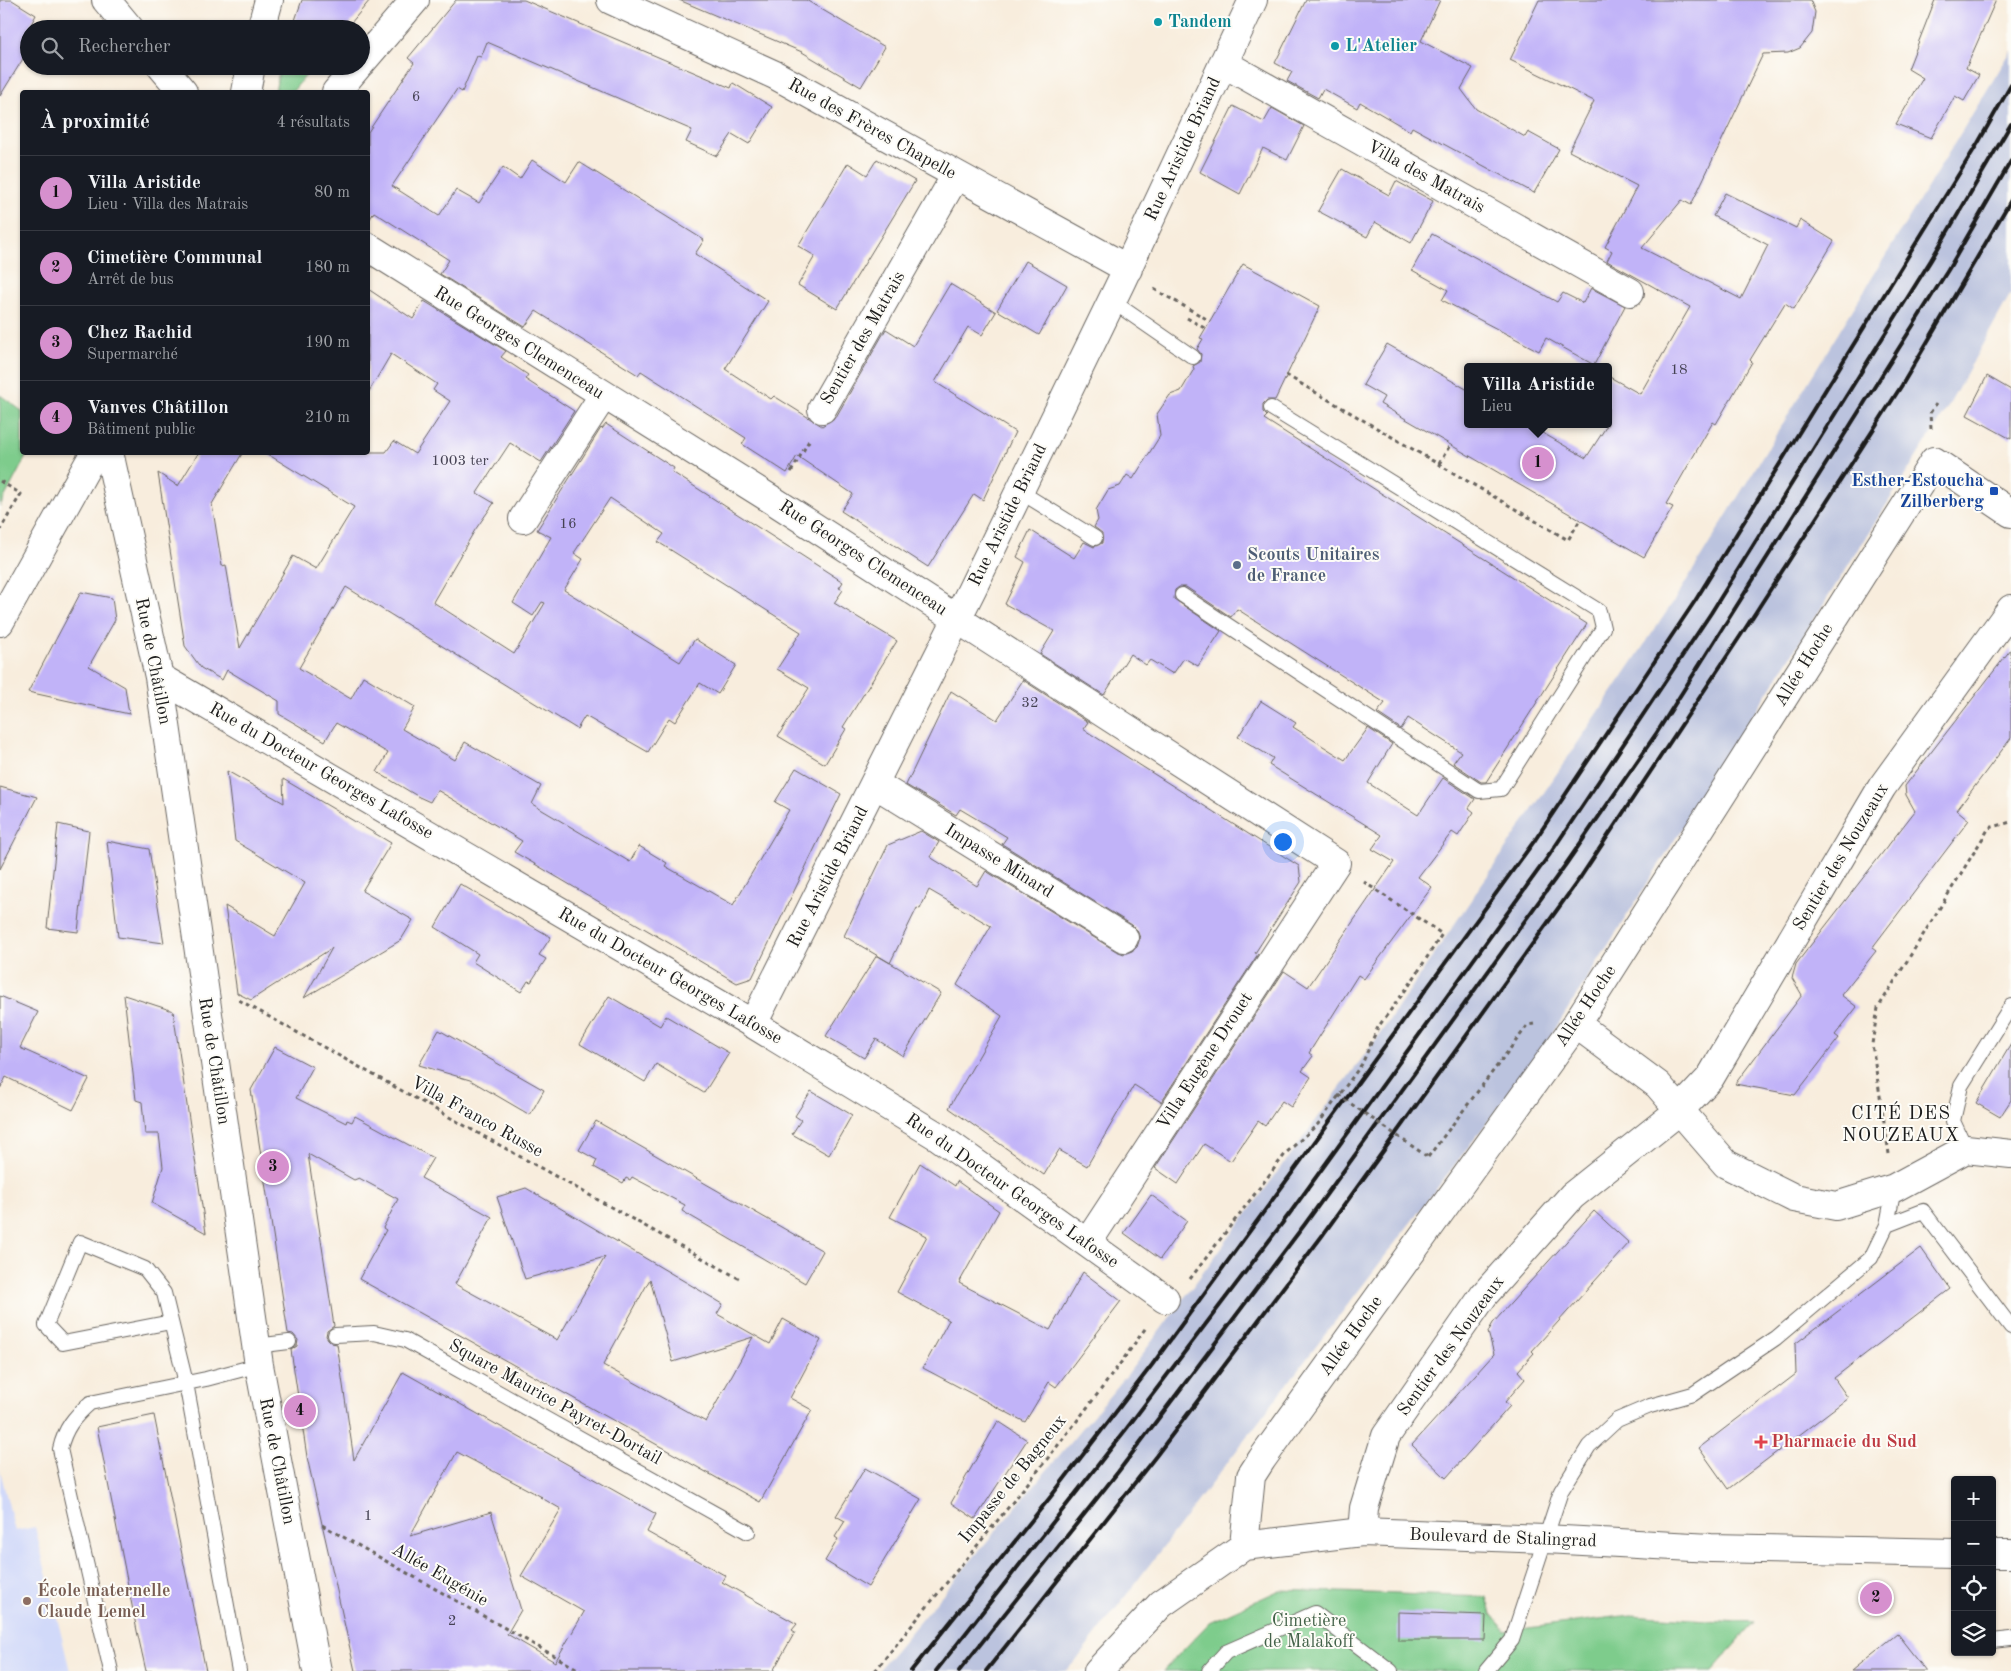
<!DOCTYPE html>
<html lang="fr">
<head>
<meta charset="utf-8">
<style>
  body { margin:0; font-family:"Old Standard TT",serif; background:#20242c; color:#f1f3f6 }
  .controls { position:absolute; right:15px; bottom:15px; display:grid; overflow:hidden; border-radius:5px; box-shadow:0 1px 4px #0004 }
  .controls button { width:45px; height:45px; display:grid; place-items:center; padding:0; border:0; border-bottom:1px solid #363941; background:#171b24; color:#f1f3f6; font:25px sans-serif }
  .you { position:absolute; left:1282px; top:841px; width:18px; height:18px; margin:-12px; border:4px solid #fff; border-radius:50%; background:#1a73e8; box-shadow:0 0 0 8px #1a73e833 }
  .badge { display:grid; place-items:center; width:32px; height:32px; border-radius:50%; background:#d690ce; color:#111; font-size:16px; font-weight:700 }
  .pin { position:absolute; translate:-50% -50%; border:2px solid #fff; box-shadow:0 1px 5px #0006 }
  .popup { position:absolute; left:1464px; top:363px; width:148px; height:65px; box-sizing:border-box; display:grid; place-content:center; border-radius:5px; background:#171b24; filter:drop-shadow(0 1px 4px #0005); font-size:16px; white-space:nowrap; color:#9ea1a6 }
  .popup b { font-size:19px; color:#f1f3f6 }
  .popup::after { content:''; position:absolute; left:50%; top:100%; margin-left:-10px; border:10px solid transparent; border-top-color:#171b24 }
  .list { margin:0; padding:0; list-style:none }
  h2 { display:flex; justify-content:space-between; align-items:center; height:65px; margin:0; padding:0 20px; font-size:21px }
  h2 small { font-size:16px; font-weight:400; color:#9ea1a6 }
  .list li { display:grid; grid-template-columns:32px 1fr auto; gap:15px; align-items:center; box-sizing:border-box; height:75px; padding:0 20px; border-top:1px solid #363941 }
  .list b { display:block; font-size:19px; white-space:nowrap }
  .list p { margin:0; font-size:16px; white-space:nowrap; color:#9ea1a6 }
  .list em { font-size:16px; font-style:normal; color:#9ea1a6 }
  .icon { flex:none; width:28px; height:28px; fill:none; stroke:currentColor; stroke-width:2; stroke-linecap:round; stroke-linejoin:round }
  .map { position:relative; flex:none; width:2011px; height:1671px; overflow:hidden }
  .search { position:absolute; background:#171b24; box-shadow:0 1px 4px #0004; left:20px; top:20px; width:350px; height:55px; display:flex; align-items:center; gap:12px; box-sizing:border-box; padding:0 18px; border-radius:28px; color:#9ea1a6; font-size:19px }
  .panel { position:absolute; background:#171b24; box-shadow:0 1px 4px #0004; left:20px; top:90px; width:350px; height:365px; border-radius:5px }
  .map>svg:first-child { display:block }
  .built { fill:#d1d9f9 }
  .industrial { fill:#bbc3de }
  .green { fill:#7ecc8c; stroke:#4d7454 }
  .building { fill:#c1b3f8; fill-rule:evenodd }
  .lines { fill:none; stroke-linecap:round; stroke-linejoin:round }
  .service-casing { stroke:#696560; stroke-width:16 }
  .minor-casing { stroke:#696560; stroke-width:30 }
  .secondary-casing { stroke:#696560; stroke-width:30 }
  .path { stroke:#696560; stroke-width:3; stroke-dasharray:4 4; stroke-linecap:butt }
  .service { stroke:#fff; stroke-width:14 }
  .minor { stroke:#fff; stroke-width:28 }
  .secondary { stroke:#fff; stroke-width:28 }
  .rail { stroke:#1c1c1c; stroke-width:4 }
  .path-bridge { stroke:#696560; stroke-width:3; stroke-dasharray:4 4; stroke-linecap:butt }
  .culture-dot { fill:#0f9aa8; stroke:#fdfcf7; stroke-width:2 }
  .transit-dot { fill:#1a4fb4; stroke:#fdfcf7; stroke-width:2 }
  .service-dot { fill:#5c6f8a; stroke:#fdfcf7; stroke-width:2 }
  .health-dot { fill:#e0444e; stroke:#fdfcf7; stroke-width:2 }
  .education-dot { fill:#8d6e63; stroke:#fdfcf7; stroke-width:2 }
  .labels { text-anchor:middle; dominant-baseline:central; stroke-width:4; stroke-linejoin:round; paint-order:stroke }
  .number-label { font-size:15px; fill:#454253 }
  .culture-label { font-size:18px; font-weight:bold; fill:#0d838f; stroke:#fdfcf7; text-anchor:start }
  .street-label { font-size:18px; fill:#1c1c1c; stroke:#fdfcf7 }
  .transit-label { font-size:18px; font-weight:bold; fill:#164399; stroke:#fdfcf7; text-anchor:end }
  .service-label { font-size:18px; font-weight:bold; fill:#4e5e75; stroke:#fdfcf7; text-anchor:start }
  .health-label { font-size:18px; font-weight:bold; fill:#be3a42; stroke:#fdfcf7; text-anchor:start }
  .education-label { font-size:18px; font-weight:bold; fill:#785e54; stroke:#fdfcf7; text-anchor:start }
  .park-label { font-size:18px; fill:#436249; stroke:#fdfcf7 }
  .neighbourhood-label { font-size:19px; letter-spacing:1px; fill:#1c1c1c; stroke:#fdfcf7 }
</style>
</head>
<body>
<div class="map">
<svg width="2011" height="1671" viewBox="0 0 2011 1671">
  <rect width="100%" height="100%" fill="#fdfcf7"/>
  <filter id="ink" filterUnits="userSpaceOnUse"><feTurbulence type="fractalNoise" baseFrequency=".02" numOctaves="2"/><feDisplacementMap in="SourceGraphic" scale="10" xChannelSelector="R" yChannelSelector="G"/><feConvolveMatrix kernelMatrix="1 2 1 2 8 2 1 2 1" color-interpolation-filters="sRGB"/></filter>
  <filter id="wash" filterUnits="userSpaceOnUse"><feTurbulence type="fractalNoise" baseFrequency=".0096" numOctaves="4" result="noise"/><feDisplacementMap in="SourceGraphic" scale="20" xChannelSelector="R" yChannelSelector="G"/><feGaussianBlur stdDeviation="1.12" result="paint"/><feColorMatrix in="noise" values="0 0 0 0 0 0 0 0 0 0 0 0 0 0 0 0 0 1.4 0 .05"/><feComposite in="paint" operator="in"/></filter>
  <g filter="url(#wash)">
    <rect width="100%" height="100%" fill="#f8eddd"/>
    <path class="built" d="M0,1470L15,1531L35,1527L70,1671H0Z"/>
    <path class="industrial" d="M2011,51V293L1945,412L1540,1053L1079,1657L1066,1671H878L1127,1375L1380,1034L1676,598Z"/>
    <path class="green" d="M280,66H314L292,92H275Z
      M0,395L22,411V452L28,453L0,506Z
      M1280,1590L1487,1597L1491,1614L1506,1631L1630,1615L1754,1623L1711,1671H1163L1210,1622Z"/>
    <g id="blocks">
      <path class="building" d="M0,0H12L36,15L29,28V49L0,96Z
        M302,0H370L346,29H292Z
        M456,0H524L731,88L733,83L772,107L749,144L732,134L717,156L686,142L692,130L487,42L481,57L477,56L462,92L457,89L392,186L439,216L456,190L479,203L503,167L520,179L532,160L566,182L579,162L704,240L695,254L768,301L725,369L771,399L774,396L822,426L836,417L886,329L913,346L950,284L996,312L982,335L968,327L935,382L1015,432L983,500L974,494L928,567L841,511L853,494L797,456L787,473L742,444L746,438L641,371L638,375L536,311L525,327L440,274L449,260L374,212L368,222V132L414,63L408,58Z
        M679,0H806L885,47L861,87L802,52Z
        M1306,0H1440L1421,41L1473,68L1461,89L1476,109L1525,137L1528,132L1559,149L1534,193L1412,127L1410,131L1360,102L1357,108L1323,89L1318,98L1287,81L1292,72L1275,63Z
        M1539,0H1810L1815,12L1812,33L1800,48L1788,53L1763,54L1691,205L1682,200L1642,248L1741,299L1768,245L1713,216L1725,193L1796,228L1800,220L1834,241L1794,309L1785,303L1750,360L1752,362L1716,424L1713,422L1666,504L1673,507L1644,557L1380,404L1384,397L1363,385L1387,344L1468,390V424H1527L1586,458L1608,424V376L1640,394L1690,307L1607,261L1612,251L1605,247L1637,186L1569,151L1594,101L1510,60Z
        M1935,0H1996L1966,68L1979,75L1964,101L1955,96L1931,138L1896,124L1923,78L1908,69Z
        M1233,106L1264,122L1272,108L1304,126L1287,160L1263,148L1240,194L1200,172Z
        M877,159L915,181L837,309L798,285L815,256L798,246L848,163L867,175Z
        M1342,169L1389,195L1396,181L1433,201L1411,243L1375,222L1367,237L1318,211Z
        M1432,234L1557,302L1563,293L1583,303L1591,288L1625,306L1594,365L1546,338L1539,351L1442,300L1448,290L1412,270Z
        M1026,261L1067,285L1039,335L997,310Z
        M1243,264L1320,306L1275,400H1267L1263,404V412L1267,416L1264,419L1587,624L1486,782H1481L1453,763L1461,752L1408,718L1401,729L1377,713L1385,703L1237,609L1231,617L1186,587H1179L1175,590L1174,599L1221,631L1198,666L1184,658L1173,674L1150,660L1146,665L1130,654L1104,695L1040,654L1054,631L1005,604L1025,562L1017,557L1030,530L1074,558L1084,542L1094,547L1102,543V533L1094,527L1098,520L1096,510L1108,490L1120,486L1127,475L1133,479L1160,436L1157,414L1170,395L1181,391L1194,369L1193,366L1200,362L1201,354L1197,349L1203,339L1200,338Z
        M368,289L413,319L424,301L506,351L501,357L528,375L525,379L574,411L541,462L510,443L477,493L494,503L475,530L433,602L514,654L545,603L542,602L533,616L513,603L551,537L537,530L601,428L602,429L606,424L674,468L672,472L843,582L839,588L843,590L834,603L897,641L843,727L846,729L825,764L778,736L809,688L777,669L801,632L658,542L664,534L610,498L574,553L583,559L564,590L680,662L695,639L736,665L718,694L700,683L675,722L669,718L648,752L585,716L577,729L346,587L299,668L351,699L363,676L415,707L402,729L455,760L465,742L541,786L532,804L630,862L639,846L667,863L665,866L733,905L789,810L775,802L796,768L841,794L752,978L737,983L533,863L514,852L522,841L437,790L430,802L419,797L377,772L388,753L336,723L325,741L279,714V701L227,670L222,680L201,668L185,646L158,473L178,486L199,452H243L212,504L222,566L226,565L240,648L293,556L316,569L354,507L264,452H386L394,441L415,454L450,401L433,390L437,384L391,354L368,393Z
        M1987,376L2011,390V439L1967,415Z
        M81,592L112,598L115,620L89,666L125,687L129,714L28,692Z
        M2011,649V738L1957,810L1969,820L1872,948L1876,951L1841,995L1857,1007L1835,1035L1839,1038L1795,1095L1735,1084L1802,995L1792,978L1796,964L1915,811L1906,795L1905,786Z
        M1023,680L1088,722L1083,729L1299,866L1301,882L1255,953L1258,954L1161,1102L1134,1085L1087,1166L1059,1150L1044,1175L949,1108L1002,1016L957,985L991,926L929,890L920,909L917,908L890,963L844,936L888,845L921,831L939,842L930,857L977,886L986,871L1116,951L1124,954L1132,951L1137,947L1140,938L1137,930L1132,925L1002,844L1007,837L960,809L956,815L906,785L951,691L997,720Z
        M1261,701L1296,723L1293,727L1345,760L1368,728L1392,744L1368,783L1418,815L1443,778L1475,799L1469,808L1474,812L1458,836L1452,832L1418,877L1432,887L1364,979L1358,975L1309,1053L1313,1056L1302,1071L1311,1077L1291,1107L1282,1101L1265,1126L1258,1121L1231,1161L1204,1144L1178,1184L1155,1168L1284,971L1308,987L1394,862L1372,849L1382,835L1269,765L1273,758L1238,737Z
        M227,771L284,803L283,779L391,843L362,891L413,920L401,940L304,998L332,948L251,1000L237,993L225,906L275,936L305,883L235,841Z
        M0,787L37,797L0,869Z
        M58,824L89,831L78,932L47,928Z
        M107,841L149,849L164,943L118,937Z
        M460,884L551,937L539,955L546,959L531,982L528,981L521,992L473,962L478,954L435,927Z
        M877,955L941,993L903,1056L876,1039L864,1058L826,1036Z
        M124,995L173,1011L206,1233L152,1203L163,1167L159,1134H145L142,1102L136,1100Z
        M0,996L38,1012L20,1048L89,1079L73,1110L6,1077L0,1089Z
        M609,996L660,1026L666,1016L729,1053L704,1093L656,1064L645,1082L580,1044Z
        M439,1030L544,1090L530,1115L470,1080L419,1065Z
        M2011,1044V1100L2000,1117L1976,1103Z
        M275,1047L313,1067L296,1098L346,1123L347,1120L352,1122L355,1116L433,1158L421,1178L492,1217L455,1284L557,1340L605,1257L525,1279L497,1197L526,1188L723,1304L717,1314L770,1344L783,1319L821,1340L790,1398L812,1410L760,1502L359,1279L386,1230L383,1228L398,1199L359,1178L354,1180L308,1154L334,1326L327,1331L326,1336L331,1343L337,1344L354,1460L403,1372L656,1514L647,1532L726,1576L722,1582L797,1624L792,1630L795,1632L773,1671H355L307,1457L291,1350L297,1346L298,1340L293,1334L288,1333L251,1090ZM650,1279L673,1362L753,1337L706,1422L603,1365ZM457,1452L542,1497H540L561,1509L521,1576L584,1612L555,1662L507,1634L521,1610L491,1512L410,1536Z
        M811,1091L852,1115L829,1155L792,1134L801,1120L795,1116Z
        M596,1121L823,1251L805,1283L682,1211L685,1205L632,1177L630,1180L626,1178L623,1183L594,1167L597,1160L579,1150Z
        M920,1163L955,1186L957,1181L999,1211L959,1283L1050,1330L1083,1272L1121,1301L1056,1387L1049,1382L1025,1422L923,1368L949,1320L897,1292L927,1236L890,1217Z
        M1151,1195L1187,1221L1160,1259L1124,1233Z
        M1594,1211L1629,1243L1532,1351L1534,1353L1518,1371L1525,1379L1505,1402L1510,1406L1446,1478L1412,1445L1494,1354L1488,1332L1493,1323Z
        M1921,1248L1950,1289L1834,1378L1848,1398L1728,1489L1699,1448L1796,1374L1795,1344Z
        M154,1415L178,1535L206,1671H146L137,1631L97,1427Z
        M998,1421L1027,1440L975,1519L951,1503Z
        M865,1468L921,1499L868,1587L825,1561L838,1539L835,1537L845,1521L836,1516Z
        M1398,1612L1486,1615L1485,1640H1398Z
        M1897,1634L1926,1671H1851Z"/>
    </g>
  </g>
  <g filter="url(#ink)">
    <use href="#blocks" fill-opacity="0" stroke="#696560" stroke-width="1"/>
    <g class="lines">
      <g class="service-casing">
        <path id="service" d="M1112,301L1193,357
          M1019,491L1095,538
          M1182,595L1479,791L1501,789L1603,628L1599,611L1271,408
          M1966,1149L1953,1121L1961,1086L2011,1006
          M1887,1225L1923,1211L2011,1327
          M171,1322L63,1343L46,1325L80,1242L145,1269L164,1293L186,1383L239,1671
          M335,1335L374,1333L405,1340L748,1532
          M256,1346L289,1342
          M1992,1641L2011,1639
          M111,1671L60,1449C65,1428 74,1417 90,1403L206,1379L259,1365
          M1209,1671L1226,1652L1315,1613L1391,1671
          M1486,1671L1512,1640L1561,1491L1589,1446L1617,1420L1650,1406L1693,1394L1776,1338L1871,1258L1887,1225L1894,1188"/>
      </g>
      <g class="minor-casing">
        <path id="minor" d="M106,0L130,29
          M611,0L775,75L1128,269
          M261,29L269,0
          M1223,63L1630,292
          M161,66L183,92
          M246,92L251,66
          M368,247L774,501L1336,863L1088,1242
          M822,409L956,175
          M109,452L159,677L259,1365L317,1671
          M523,519L603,396
          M159,677L753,1024L939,1137L1165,1299
          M875,784L1124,938
          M753,1024L971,591L1121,282L1253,0
          M1576,1024L1658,1085L1726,1164L1794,1198L1836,1206L1894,1188L1966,1149L2011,1154
          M1362,1532L1364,1508L1386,1436L1484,1295L1572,1196L1680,1110L1710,1078L1882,787L2011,609
          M1244,1546L1251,1476L1262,1459L1576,1024L1934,461L2011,513"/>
      </g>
      <g class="secondary-casing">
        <path id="secondary" d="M361,63L415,0
          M336,92L358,66
          M0,622L95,452
          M1992,1554H2011
          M1098,1671L1161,1604L1244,1546L1362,1532L1545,1539L1711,1548L1955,1553"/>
      </g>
      <path class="path" d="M1154,289L1210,321
        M1187,318L1206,329
        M1286,375L1568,540L1580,520
        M1931,429L1930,413L1936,404
        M1439,464L1450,445
        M791,472L810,439
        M0,481L21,494L0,530
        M239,1000L740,1279
        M1889,1154L1872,1044L1878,1008L1989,828L2011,822
        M1428,1157L1528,1025L1534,1024
        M1190,1279L1286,1153L1318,1124L1362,1064L1378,1027L1410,984L1442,934L1364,882
        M322,1525L581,1671
        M875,1671C966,1557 1063,1446 1147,1326"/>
      <use href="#service" class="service"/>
      <use href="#minor" class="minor"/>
      <use href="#secondary" class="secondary"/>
      <path class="rail" d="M911,1671L1052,1495L1152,1365L1535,840L1695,601L1978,143L2011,85
        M936,1671L1127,1428L1290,1213L1550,854L1711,613L1931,260L2011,124
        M959,1671L1118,1472L1305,1224L1566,864L1656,734L1948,270L2011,161
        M986,1671L1156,1456L1322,1236L1580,878L1741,635L1902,385L2011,200"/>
      <path class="path-bridge" d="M1338,1095L1428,1157"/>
    </g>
  </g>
  <g class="culture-dot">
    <circle cx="1158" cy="22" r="5"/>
    <circle cx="1335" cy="46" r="5"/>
  </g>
  <rect class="transit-dot" x="1989" y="486" width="10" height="10" rx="2.5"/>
  <circle class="service-dot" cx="1237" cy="565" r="5"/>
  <path class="health-dot" d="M1758.5 1434.5h5v5h5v5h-5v5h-5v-5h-5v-5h5z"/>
  <circle class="education-dot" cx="27" cy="1601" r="5"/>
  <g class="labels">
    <g class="number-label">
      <text x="416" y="97">6</text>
      <text x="1679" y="370">18</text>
      <text x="460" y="461">1003 ter</text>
      <text x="568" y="524">16</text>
      <text x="1030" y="703">32</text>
      <text x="368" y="1516">1</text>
      <text x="452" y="1621">2</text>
    </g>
    <g class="culture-label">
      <text x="1168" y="22">Tandem</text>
      <text x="1345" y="46">L'Atelier</text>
    </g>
    <g class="street-label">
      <text transform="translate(872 129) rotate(29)">Rue des Frères Chapelle</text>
      <text transform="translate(1183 149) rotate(-65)">Rue Aristide Briand</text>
      <text transform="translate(1426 177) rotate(29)">Villa des Matrais</text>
      <text transform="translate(863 338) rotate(-60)">Sentier des Matrais</text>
      <text transform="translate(519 343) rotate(32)">Rue Georges Clemenceau</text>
      <text transform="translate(1008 515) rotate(-64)">Rue Aristide Briand</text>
      <text transform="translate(863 558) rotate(33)">Rue Georges Clemenceau</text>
      <text transform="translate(153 661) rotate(79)">Rue de Châtillon</text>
      <text transform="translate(1804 665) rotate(-58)">Allée Hoche</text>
      <text transform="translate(321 771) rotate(30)">Rue du Docteur Georges Lafosse</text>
      <text transform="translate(1841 857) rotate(-59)">Sentier des Nouzeaux</text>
      <text transform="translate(999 861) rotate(32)">Impasse Minard</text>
      <text transform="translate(828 877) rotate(-63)">Rue Aristide Briand</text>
      <text transform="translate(670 976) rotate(30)">Rue du Docteur Georges Lafosse</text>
      <text transform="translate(1586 1006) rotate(-56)">Allée Hoche</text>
      <text transform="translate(214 1061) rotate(81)">Rue de Châtillon</text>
      <text transform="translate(1205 1061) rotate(-57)">Villa Eugène Drouet</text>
      <text transform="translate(477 1117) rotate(29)">Villa Franco Russe</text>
      <text transform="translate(1012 1191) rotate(35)">Rue du Docteur Georges Lafosse</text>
      <text transform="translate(1351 1336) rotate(-54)">Allée Hoche</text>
      <text transform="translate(1451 1346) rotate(-54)">Sentier des Nouzeaux</text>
      <text transform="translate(555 1402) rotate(29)">Square Maurice Payret-Dortail</text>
      <text transform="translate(277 1461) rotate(79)">Rue de Châtillon</text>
      <text transform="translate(1013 1479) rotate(-51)">Impasse de Bagneux</text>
      <text transform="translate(1503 1538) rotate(2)">Boulevard de Stalingrad</text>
      <text transform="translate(440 1575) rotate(30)">Allée Eugénie</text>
    </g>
    <g class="transit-label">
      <text x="1984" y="481">Esther-Estoucha<tspan x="1984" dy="21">Zilberberg</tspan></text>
    </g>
    <g class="service-label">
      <text x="1247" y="555">Scouts Unitaires<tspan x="1247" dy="21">de France</tspan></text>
    </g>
    <g class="health-label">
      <text x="1771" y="1442">Pharmacie du Sud</text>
    </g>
    <g class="education-label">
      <text x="37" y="1591">École maternelle<tspan x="37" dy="21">Claude Lemel</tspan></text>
    </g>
    <g class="park-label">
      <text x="1309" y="1621">Cimetière<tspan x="1309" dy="21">de Malakoff</tspan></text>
    </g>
    <g class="neighbourhood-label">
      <text x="1901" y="1114">CITÉ DES<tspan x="1901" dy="22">NOUZEAUX</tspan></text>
    </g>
  </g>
</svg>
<div class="controls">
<button>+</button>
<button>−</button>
<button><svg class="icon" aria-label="locate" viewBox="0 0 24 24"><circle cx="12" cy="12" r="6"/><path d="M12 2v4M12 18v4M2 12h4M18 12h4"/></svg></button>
<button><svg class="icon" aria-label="layers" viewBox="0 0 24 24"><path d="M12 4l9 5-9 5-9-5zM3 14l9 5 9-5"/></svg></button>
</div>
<div class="you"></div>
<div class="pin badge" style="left:1538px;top:463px">1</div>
<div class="popup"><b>Villa Aristide</b>Lieu</div>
<div class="pin badge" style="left:1876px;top:1598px">2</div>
<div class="pin badge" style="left:273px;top:1167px">3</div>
<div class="pin badge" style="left:300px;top:1411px">4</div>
<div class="search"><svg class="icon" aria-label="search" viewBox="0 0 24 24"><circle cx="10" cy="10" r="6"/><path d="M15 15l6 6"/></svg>Rechercher</div>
<section class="panel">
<h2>À proximité<small>4 résultats</small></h2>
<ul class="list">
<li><span class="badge">1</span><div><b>Villa Aristide</b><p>Lieu · Villa des Matrais</p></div><em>80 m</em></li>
<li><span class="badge">2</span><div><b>Cimetière Communal</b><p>Arrêt de bus</p></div><em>180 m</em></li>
<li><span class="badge">3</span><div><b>Chez Rachid</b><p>Supermarché</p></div><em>190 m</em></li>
<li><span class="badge">4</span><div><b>Vanves Châtillon</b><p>Bâtiment public</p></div><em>210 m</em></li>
</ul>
</section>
</div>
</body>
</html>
